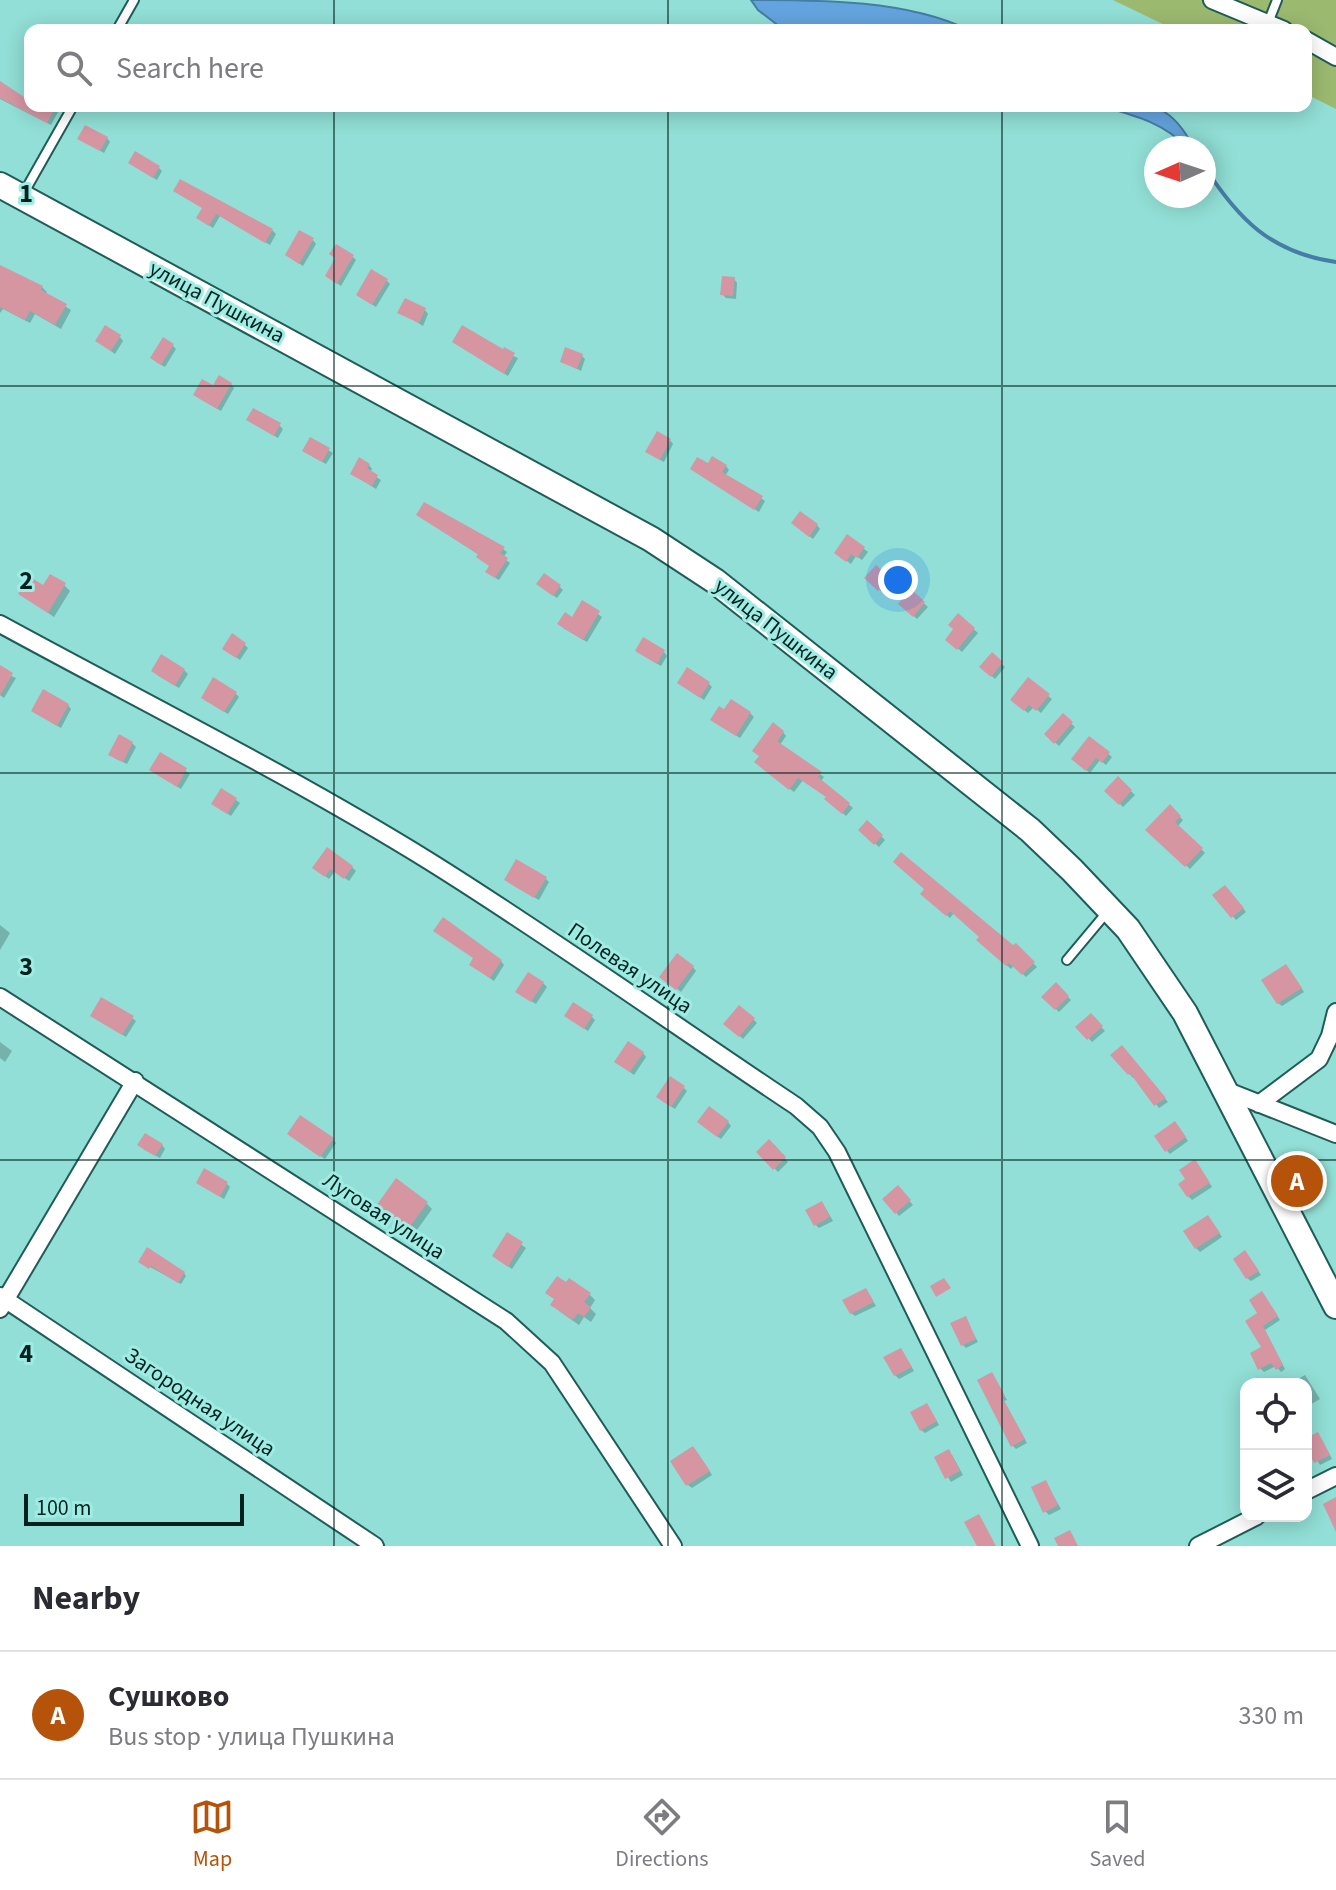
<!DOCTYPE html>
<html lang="en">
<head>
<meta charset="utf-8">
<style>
  body { margin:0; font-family:"Source Sans 3",sans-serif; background:#f2f2f3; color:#2b2b33 }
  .controls { position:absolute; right:24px; bottom:24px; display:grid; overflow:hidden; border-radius:16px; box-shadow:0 4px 20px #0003 }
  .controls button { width:72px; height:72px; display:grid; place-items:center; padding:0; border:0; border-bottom:2px solid #e1e1e2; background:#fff; color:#2b2b33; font:40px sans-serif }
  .compass { position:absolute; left:1144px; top:136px; width:72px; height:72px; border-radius:50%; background:#fff; box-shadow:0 4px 20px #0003; rotate:267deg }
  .scale { position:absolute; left:24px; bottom:20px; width:220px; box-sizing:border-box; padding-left:8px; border:4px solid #00211e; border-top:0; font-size:22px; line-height:28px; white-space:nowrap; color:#00211e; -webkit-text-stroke:6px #9eece3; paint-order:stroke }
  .you { position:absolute; left:898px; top:580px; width:28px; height:28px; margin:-20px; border:6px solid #fff; border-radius:50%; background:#1a73e8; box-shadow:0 0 0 12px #1a73e833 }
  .badge { display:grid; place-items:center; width:52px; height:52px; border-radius:50%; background:#b45309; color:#fff; font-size:26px; font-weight:700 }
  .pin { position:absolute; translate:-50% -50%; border:4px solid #fff; box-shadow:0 2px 8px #0006 }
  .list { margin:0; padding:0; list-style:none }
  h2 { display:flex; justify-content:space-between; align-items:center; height:104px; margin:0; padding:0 32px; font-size:34px }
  h2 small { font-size:26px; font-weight:400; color:#7c7c81 }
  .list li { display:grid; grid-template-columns:52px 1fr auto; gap:24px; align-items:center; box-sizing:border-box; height:128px; padding:0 32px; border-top:2px solid #e1e1e2 }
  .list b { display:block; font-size:30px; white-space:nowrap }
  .list p { margin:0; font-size:26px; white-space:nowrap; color:#7c7c81 }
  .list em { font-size:26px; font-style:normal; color:#7c7c81 }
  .icon { flex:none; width:44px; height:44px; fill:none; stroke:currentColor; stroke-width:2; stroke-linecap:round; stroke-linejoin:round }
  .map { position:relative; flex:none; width:1336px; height:1546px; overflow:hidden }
  .search { position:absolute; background:#fff; box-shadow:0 4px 20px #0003; left:24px; right:24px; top:24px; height:88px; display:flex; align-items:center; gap:20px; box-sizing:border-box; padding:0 28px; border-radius:16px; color:#7c7c81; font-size:30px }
  .sheet { height:232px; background:#fff }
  nav { display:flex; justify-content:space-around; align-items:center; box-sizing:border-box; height:112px; border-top:2px solid #e1e1e2; background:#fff; font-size:22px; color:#7c7c81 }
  nav a { display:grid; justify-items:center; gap:4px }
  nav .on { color:#b45309 }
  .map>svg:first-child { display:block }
  .green { fill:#9bba6f }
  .water { fill:#64a4de; stroke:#467da4; stroke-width:2 }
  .shadow { fill:#0003 }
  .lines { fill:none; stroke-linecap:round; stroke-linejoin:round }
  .stream { stroke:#467da4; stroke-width:4 }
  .building { fill:#d596a2 }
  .lane-casing { stroke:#205c57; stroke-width:12 }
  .street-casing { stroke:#205c57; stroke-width:20 }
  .secondary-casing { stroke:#205c57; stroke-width:28 }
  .lane { stroke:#fff; stroke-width:8 }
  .street { stroke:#fff; stroke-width:16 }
  .secondary { stroke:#fff; stroke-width:24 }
  .grid { fill:none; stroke:#00211e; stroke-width:2; stroke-opacity:0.55 }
  .labels { text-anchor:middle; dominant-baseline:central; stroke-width:6; stroke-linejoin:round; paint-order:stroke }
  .street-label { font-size:22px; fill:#00211e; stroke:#9eece3 }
  .grid-label { font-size:26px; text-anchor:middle; font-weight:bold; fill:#00211e; stroke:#9eece3; stroke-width:6; stroke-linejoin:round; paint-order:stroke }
</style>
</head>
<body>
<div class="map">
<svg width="1336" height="1546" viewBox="0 0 1336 1546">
  <rect width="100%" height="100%" fill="#91dfd6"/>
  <path class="green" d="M1113,0H1336V109L1306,94V30H1175Z"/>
  <path class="water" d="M751,0C823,0 907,0 969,30H784L758,10Z
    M1101,106C1151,106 1168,99 1194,148H1187C1165,123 1133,115 1101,106Z"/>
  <path class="shadow" d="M0,84L25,100L30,92V106L54,108L58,112L51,125L0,99Z
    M107,138L110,142L104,153L80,139Z
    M130,163L159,168L162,171L157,180Z
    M175,191L272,230L276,234L270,245L220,216L213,228L198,218L204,209Z
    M313,240L316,244L303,266L291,258Z
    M353,257L356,260L341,286L331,279Z
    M0,267L42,287L47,292L46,294L71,310L61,329L35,314L30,323L3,309L0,313Z
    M734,279L737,283L736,299L726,298L722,294Z
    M386,280L390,284L376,307L362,298Z
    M425,310L428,314L423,326L400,312Z
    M120,337L123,341L115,354L101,344Z
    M172,345L176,349L165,367L156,362Z
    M458,345L503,352L518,358L508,376Z
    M582,356L585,359L581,371L562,361Z
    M231,384L234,388L221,411L199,398L214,388Z
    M252,423L279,425L283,429L278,438Z
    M311,440L333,453L326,464L308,454Z
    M670,440L673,444L664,462L651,455Z
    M369,465L372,469L370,473L381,480L376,489L352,474Z
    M708,466H726L729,470L725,476L761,498L765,501L759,512L696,472Z
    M418,515L503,549L507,552L503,558L510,563L499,580L491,575V567L479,555Z
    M817,525L820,529L813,539L797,527Z
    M848,536L868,552L862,560L856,556L851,564L840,556Z
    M876,568L892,582L883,593L867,578Z
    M64,585L70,591L54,617L20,594Z
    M542,587H560L563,590L557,598Z
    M911,592L928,607L917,619L901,604Z
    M582,603L602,617L587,642L563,628L573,619Z
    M958,616L978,633L962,652L948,639L956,629Z
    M244,644L248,648L240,660L228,652Z
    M664,652L667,656L661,666L641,654Z
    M992,655L1005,667L995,679L982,667Z
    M184,670L188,674L179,688L157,675Z
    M0,671L16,678L4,698L0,695Z
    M709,684L712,687L704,700L683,686Z
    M235,693L239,697L228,714L207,701Z
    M1048,696L1052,699L1041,713L1034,707L1028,713L1012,700Z
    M68,705L71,709L61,728L33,711Z
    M725,712L750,713L754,717L740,738L716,723Z
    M1063,716L1075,727L1059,746L1046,734Z
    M783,732L786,736L780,745L824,777L821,781L853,808L846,816L827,799L828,797L803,780L794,792L760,766Z
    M1089,738L1112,757L1106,765L1100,760L1090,773L1077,762Z
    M132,743L136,747L127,764L114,758Z
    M161,755L190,774L181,789L156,773Z
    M1118,779L1135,795L1123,807L1107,791Z
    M222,790L240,803L231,816L217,807Z
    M1170,807L1183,820L1178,826L1205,853L1190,869L1148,830Z
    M867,823L885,840L879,847L860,830Z
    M314,867H352L356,871L349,881L335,871L329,879Z
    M545,878L549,882L539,900L510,883Z
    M1229,891L1246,912L1236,920L1215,895Z
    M923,894L1013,948L1016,946L1037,967L1026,977L1014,965L1011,969L982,944V937L954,913L950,918Z
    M0,925L10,933L0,950Z
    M475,959L501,961L504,965L494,981L475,968Z
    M693,967L696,971L681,992L666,980Z
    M1289,970L1304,992L1282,1006L1278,1003Z
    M543,983L547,987L536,1004L521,995Z
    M1056,985L1071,1000L1059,1012L1044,997Z
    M1091,1016L1105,1031L1092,1042L1078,1027Z
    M592,1017L595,1020L588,1031L570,1019Z
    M132,1018L136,1021L126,1037L97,1019Z
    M753,1019L757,1023L743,1039L726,1024Z
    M0,1042L12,1051L5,1062L0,1058Z
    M1125,1051L1168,1102L1159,1108L1135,1076L1133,1078L1113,1055Z
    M643,1053L646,1057L634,1075L620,1065Z
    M684,1088L687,1091L675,1109L662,1101Z
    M728,1122L731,1126L721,1139L703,1126Z
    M1178,1127L1188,1141L1170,1154L1167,1151Z
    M293,1137L332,1139L336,1143L325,1159Z
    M769,1142L788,1162L778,1172L759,1152Z
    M162,1145L165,1149L160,1158L143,1149Z
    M1198,1165L1212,1187L1192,1200L1188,1196Z
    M227,1184L230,1187L224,1199L202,1186Z
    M898,1188L913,1205L899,1216L885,1199Z
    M426,1203L432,1209L414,1234L385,1212Z
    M825,1207L833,1221L819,1228L816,1225Z
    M1211,1221L1222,1237L1200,1252L1196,1248Z
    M508,1235L526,1248L512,1269L498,1259Z
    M1249,1257L1261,1275L1251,1281L1247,1278Z
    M141,1262L184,1273L186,1276L181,1284Z
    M866,1290L876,1306L855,1316L851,1313Z
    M589,1294L595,1300L590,1308L596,1314L591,1322L584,1317L579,1325L559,1311L556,1300Z
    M1265,1297L1280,1320L1265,1330L1285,1369L1281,1372L1276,1366L1264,1372L1260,1368L1264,1347L1260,1313Z
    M965,1319L978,1342L966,1348L962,1344Z
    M901,1350L914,1371L899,1379L895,1375Z
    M1305,1375L1320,1399L1308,1406L1306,1403V1384H1295L1294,1381Z
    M995,1378L1007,1400L1004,1401L1027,1443L1016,1449L1013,1446Z
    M927,1405L939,1425L925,1433L921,1430Z
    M1321,1438L1332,1459L1320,1465L1306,1441Z
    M697,1452L712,1475L692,1488L688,1485Z
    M952,1455L963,1475L951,1482L936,1458Z
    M1046,1483L1061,1509L1049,1515L1045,1511Z"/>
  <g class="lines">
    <path class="stream" d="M1204,166C1238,219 1271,253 1336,262"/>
  </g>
  <path class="building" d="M0,81L30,101V106H56L47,123L0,98Z
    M85,125L108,137L100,151L77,139Z
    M135,151L160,166L153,178L128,163Z
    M180,179L273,229L265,243L216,214L209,226L196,218L202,208L173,191Z
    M299,230L314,238L299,264L285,255Z
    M336,244L354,255L337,284L325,276L335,258L329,254Z
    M0,265L43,286L41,290L67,304L55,325L30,311L25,320L0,307Z
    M371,269L388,279L372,305L356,295Z
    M722,276L735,277L733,296L720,295Z
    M405,298L426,308L419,323L397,313Z
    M105,325L121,335L111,351L95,341Z
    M462,325L503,349L504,347L515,353L504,374L452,342Z
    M163,337L174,344L161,365L150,358Z
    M565,347L583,354L577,369L560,362Z
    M219,375L232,383L217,409L193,395L202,379L213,385Z
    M253,408L281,423L274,436L246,420Z
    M657,431L671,439L660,460L645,452Z
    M310,437L330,448L322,462L302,451Z
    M712,456L727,465L722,472L763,496L754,510L690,469L697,457L708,463Z
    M359,457L370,464L367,468L378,475L372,486L350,474Z
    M424,502L505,547L500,553L508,558L495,578L485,572L489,566L476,557L478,554L416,515Z
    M800,511L818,524L809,537L791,523Z
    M847,534L865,547L857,558L851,554L846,562L834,553Z
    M876,565L890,577L878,591L864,578Z
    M544,573L561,585L553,596L536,584Z
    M50,574L66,583L48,613L18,594L29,576L43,585Z
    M911,589L925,602L913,617L898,604Z
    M582,600L600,611L583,640L557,624L565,612L572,617Z
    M958,613L975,628L957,650L945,640L953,629L948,625Z
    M232,633L246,643L236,658L222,649Z
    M643,637L665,650L657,664L635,651Z
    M992,652L1003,662L991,677L979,667Z
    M161,654L185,669L175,686L151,671Z
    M0,665L13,673L0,696Z
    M687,667L710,682L700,698L677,683Z
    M213,677L237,692L224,712L201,698Z
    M1028,677L1050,694L1036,711L1029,705L1024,711L1010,700Z
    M43,689L69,704L57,726L31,711Z
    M731,699L751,712L736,736L710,720L719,706L724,709Z
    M1063,713L1073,722L1054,744L1044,734Z
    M773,722L784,731L777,741L822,772L818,777L850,803L842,814L824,799L826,797L798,778L789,790L754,762L759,756L752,751Z
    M119,734L133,742L123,762L108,755Z
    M1089,736L1110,752L1102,763L1096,758L1086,771L1071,759Z
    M160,752L187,768L177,787L149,770Z
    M1118,776L1132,790L1119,805L1104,791Z
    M221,788L237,798L227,814L211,804Z
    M1170,804L1181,816L1175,822L1203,848L1185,867L1145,830Z
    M867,820L883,835L874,845L858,830Z
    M327,847L353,866L344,879L330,869L325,877L312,868Z
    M901,852L1013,945L1016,943L1035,962L1022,975L1009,963L1006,966L976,940L979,937L950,911L946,916L920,894L924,889L893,862Z
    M516,859L547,877L534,898L504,880Z
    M1225,885L1244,908L1231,918L1212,895Z
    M443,917L502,960L490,978L469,965L473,958L433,931Z
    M677,953L694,966L676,990L659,977Z
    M1286,964L1302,988L1277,1004L1261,980Z
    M528,972L544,982L531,1002L515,992Z
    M1056,982L1069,996L1055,1010L1041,997Z
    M101,997L134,1016L122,1035L90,1016Z
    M573,1002L593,1015L584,1029L564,1016Z
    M739,1005L755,1018L739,1037L723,1024Z
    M1091,1013L1103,1026L1087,1040L1075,1027Z
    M628,1041L644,1052L630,1072L614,1062Z
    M1122,1045L1166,1098L1154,1106L1130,1073L1128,1075L1110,1055Z
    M670,1076L685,1086L671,1107L656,1097Z
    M709,1106L729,1121L717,1137L697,1122Z
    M300,1115L334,1138L320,1157L287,1134Z
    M1175,1121L1186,1137L1165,1152L1154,1136Z
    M145,1133L163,1144L155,1156L137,1145Z
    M769,1139L786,1157L773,1170L756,1152Z
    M1195,1159L1210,1183L1187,1197L1178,1184L1185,1179L1179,1170Z
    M204,1168L228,1182L220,1197L196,1183Z
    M396,1178L428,1202L408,1229L376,1206Z
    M898,1185L911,1200L895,1214L882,1199Z
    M822,1201L830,1217L814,1226L805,1210Z
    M1208,1215L1220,1233L1195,1249L1183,1231Z
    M507,1232L523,1242L508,1267L492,1256Z
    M147,1247L185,1272L178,1283L151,1266L149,1269L138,1262Z
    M1245,1250L1259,1271L1246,1279L1233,1259Z
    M557,1276L566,1282L569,1278L591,1293L584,1302L591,1307L584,1317L578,1313L573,1320L550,1305L554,1299L545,1293Z
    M944,1278L951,1288L936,1297L930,1286Z
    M866,1288L874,1302L850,1314L842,1300Z
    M1262,1291L1278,1316L1263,1326L1283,1365L1276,1370L1271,1363L1258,1370L1250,1353L1261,1347L1245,1321L1257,1313L1249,1300Z
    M966,1316L976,1339L961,1346L950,1323Z
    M901,1348L912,1367L894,1376L883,1357Z
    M992,1372L1005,1396L1002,1397L1025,1439L1011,1447L977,1380Z
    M927,1403L937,1421L920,1431L910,1412Z
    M1318,1432L1330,1455L1314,1463L1306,1447V1438Z
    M693,1446L710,1471L686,1486L670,1461Z
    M949,1449L960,1471L945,1479L934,1457Z
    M1046,1480L1058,1505L1043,1513L1031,1487Z
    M1336,1497V1532L1323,1504Z
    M979,1514L996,1546H977L964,1522Z
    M1070,1530L1078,1546H1058L1054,1538Z"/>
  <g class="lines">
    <g class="lane-casing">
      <path id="lane" d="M1268,23L1277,0
        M117,30L134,0
        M22,196L73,106
        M1067,960L1108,911"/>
    </g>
    <g class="street-casing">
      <path id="street" d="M1212,0L1284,30
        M1306,40L1336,57
        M0,624C143,702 290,775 429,861C554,939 674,1025 796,1106L820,1127L837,1152L1030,1546
        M0,997L506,1321L552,1363L673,1546
        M1225,1090L1336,1134
        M1259,1104L1319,1059L1330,1036L1336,1012
        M0,1296L375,1546
        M0,1309L135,1081
        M1306,1491L1336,1476
        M1198,1546L1257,1516"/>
    </g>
    <g class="secondary-casing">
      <path id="secondary" d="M0,185L651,539L715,581L1030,830L1072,870L1128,929L1185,1013L1336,1306"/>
    </g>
    <use href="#lane" class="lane"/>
    <use href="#street" class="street"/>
    <use href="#secondary" class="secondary"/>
  </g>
  <path class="grid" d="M334,0V30M668,0V30M1002,0V30M334,106V1546M668,106V1546M1002,106V1546M0,386H1336M0,773H1336M0,1160H1336"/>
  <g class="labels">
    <g class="street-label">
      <text transform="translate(217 302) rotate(28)">улица Пушкина</text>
      <text transform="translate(776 629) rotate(38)">улица Пушкина</text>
      <text transform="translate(630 968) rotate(34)">Полевая улица</text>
      <text transform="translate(384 1216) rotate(33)">Луговая улица</text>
      <text transform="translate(200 1402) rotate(34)">Загородная улица</text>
    </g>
  </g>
  <g class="grid-label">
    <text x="26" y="202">1</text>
    <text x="26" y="589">2</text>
    <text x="26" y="975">3</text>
    <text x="26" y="1362">4</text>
  </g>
</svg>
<div class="controls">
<button><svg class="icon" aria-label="locate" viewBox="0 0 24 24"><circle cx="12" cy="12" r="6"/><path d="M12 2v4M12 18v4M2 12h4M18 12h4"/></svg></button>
<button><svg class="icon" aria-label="layers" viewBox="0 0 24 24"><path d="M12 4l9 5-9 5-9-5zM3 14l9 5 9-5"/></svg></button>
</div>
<svg class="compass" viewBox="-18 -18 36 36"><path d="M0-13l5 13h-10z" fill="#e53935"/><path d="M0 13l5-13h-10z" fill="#7c7c81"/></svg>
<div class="scale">100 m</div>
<div class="you"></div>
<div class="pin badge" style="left:1297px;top:1181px">A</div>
<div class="search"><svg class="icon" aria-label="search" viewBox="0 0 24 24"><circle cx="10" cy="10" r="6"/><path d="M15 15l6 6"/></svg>Search here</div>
</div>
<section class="sheet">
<h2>Nearby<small></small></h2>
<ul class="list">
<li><span class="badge">A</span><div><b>Сушково</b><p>Bus stop · улица Пушкина</p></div><em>330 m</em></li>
</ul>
</section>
<nav>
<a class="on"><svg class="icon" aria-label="map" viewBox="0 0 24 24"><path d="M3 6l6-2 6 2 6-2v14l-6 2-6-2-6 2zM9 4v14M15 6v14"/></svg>Map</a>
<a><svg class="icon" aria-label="directions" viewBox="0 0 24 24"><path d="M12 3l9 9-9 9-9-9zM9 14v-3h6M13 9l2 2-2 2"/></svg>Directions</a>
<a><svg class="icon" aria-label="saved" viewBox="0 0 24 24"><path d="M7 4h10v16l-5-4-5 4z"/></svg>Saved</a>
</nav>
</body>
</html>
